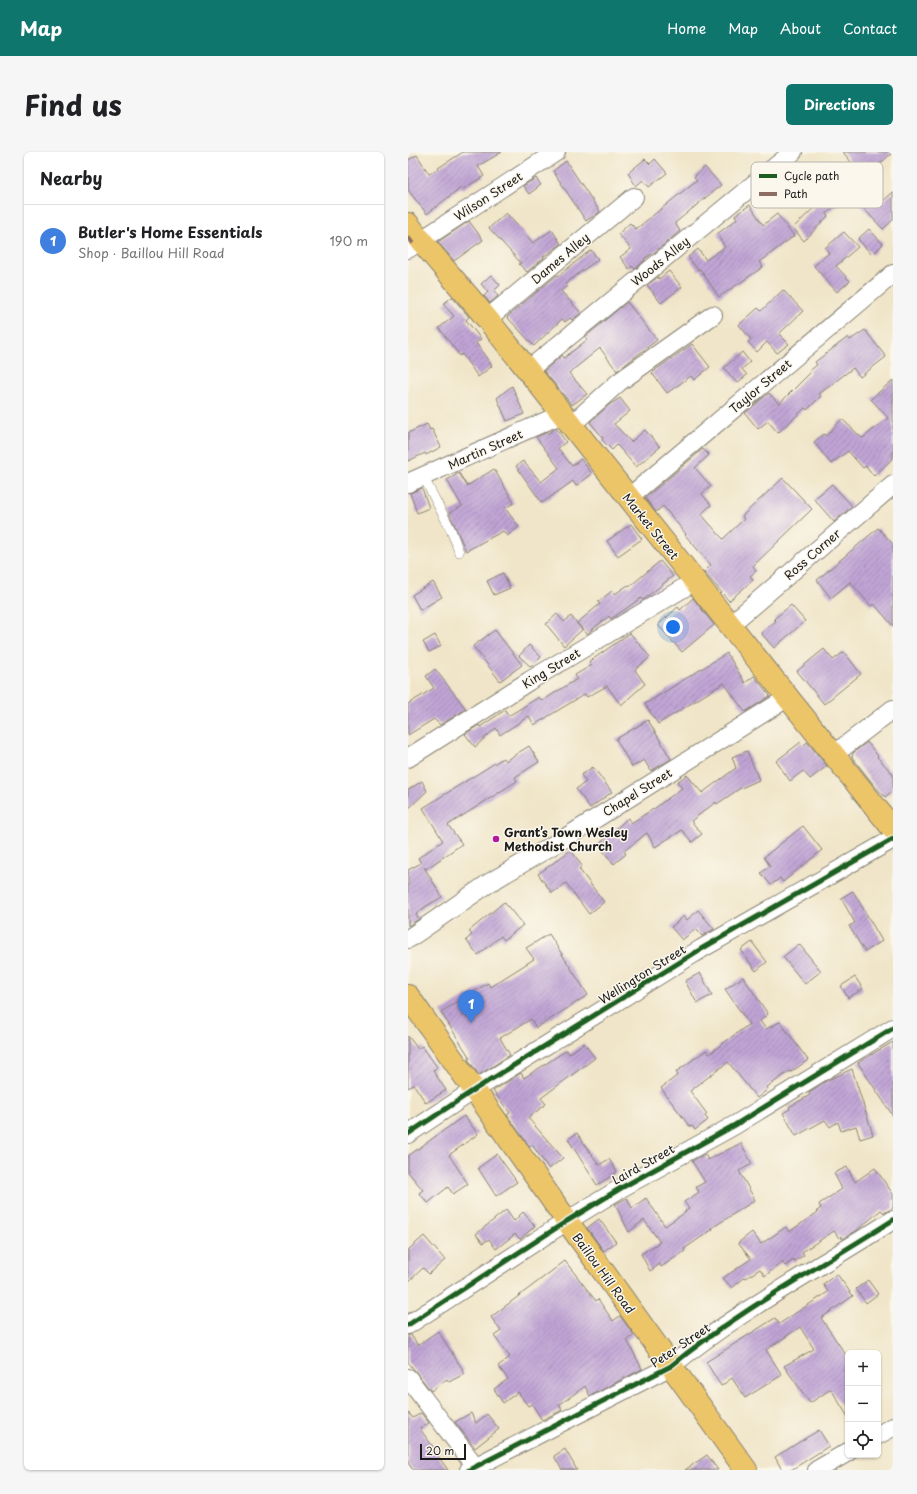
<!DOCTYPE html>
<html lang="en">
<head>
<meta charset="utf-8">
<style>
  body { margin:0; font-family:"Playpen Sans",sans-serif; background:#f6f6f6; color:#202124 }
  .controls { position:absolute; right:12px; bottom:12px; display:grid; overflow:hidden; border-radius:6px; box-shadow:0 1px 3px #0004 }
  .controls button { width:36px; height:36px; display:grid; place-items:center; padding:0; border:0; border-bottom:1px solid #e0e0e0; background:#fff; color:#202124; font:20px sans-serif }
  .scale { position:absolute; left:12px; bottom:10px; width:46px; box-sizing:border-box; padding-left:4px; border:2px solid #1c1c1c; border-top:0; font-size:11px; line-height:14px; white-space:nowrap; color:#1c1c1c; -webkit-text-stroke:3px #fbf7ec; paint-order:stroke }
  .you { position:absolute; left:265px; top:475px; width:14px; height:14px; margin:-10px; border:3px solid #fff; border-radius:50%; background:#1a73e8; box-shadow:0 0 0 6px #1a73e833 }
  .badge { display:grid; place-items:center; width:26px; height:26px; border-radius:50%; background:#0f766e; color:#fff; font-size:13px; font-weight:700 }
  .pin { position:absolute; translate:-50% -33px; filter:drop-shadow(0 1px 2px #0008) }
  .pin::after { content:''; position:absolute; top:21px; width:14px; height:12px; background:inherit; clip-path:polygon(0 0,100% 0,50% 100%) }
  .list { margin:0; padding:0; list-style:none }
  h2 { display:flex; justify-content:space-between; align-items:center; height:52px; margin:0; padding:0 16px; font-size:17px }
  h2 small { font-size:13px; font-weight:400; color:#757577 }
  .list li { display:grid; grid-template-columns:26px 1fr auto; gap:12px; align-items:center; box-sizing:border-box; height:72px; padding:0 16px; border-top:1px solid #e0e0e0 }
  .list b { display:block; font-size:15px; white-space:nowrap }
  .list p { margin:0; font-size:13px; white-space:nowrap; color:#757577 }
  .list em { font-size:13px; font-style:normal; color:#757577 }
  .icon { flex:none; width:22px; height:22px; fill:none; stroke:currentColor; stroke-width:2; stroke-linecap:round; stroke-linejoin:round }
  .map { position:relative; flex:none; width:485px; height:1318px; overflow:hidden; border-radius:6px }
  header { display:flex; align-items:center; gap:24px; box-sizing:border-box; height:56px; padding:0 20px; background:#0f766e; color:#fff }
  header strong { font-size:19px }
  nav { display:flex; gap:22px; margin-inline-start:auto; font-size:14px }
  .intro { display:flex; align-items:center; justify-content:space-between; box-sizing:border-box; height:96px; padding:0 24px }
  h1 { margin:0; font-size:28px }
  .button { padding:10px 18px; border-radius:6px; background:#0f766e; color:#fff; font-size:14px; font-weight:700 }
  main { display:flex; gap:24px; padding:0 24px }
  aside { flex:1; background:#fff; border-radius:6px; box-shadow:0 1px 3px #0004 }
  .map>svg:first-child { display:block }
  .building { fill:url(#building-hatch) }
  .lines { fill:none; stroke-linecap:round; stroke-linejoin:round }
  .service-casing { stroke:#868072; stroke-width:10 }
  .minor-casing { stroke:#868072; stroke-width:20 }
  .primary-casing { stroke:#868072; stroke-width:24 }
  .service { stroke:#fff; stroke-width:9 }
  .minor { stroke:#fff; stroke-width:18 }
  .primary { stroke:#edc569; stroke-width:22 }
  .quiet { stroke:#8d6e63; stroke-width:4; stroke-dasharray:8 4; stroke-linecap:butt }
  .cycleway-casing { stroke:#fbf7ec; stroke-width:8 }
  .cycleway { stroke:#1b5e20; stroke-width:5 }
  .poi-dot { fill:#b5179e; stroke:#fbf7ec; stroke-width:1.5 }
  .labels { text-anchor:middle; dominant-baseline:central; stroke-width:3; stroke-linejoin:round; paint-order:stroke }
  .street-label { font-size:12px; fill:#1c1c1c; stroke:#fbf7ec }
  .poi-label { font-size:12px; font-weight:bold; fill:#1c1c1c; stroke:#fbf7ec; text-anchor:start }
  .key { fill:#fbf7ec; stroke:#b8b5ae; stroke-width:1 }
  .key-label { font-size:11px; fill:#1c1c1c }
</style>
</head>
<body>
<header>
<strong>Map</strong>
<nav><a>Home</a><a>Map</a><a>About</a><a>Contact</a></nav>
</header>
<div class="intro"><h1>Find us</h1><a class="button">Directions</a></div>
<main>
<aside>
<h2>Nearby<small></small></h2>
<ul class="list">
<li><span class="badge" style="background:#3f7fe0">1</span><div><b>Butler's Home Essentials</b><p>Shop · Baillou Hill Road</p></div><em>190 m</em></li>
</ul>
</aside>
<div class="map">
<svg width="485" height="1318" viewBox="0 0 485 1318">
  <defs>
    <pattern id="building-hatch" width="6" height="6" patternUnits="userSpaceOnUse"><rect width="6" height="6" fill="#c0a4d5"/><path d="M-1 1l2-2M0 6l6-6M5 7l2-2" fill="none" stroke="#9b85ac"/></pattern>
  </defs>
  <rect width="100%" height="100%" fill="#fbf7ec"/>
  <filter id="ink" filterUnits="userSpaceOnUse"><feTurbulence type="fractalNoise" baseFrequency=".025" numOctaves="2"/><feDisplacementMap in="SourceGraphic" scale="8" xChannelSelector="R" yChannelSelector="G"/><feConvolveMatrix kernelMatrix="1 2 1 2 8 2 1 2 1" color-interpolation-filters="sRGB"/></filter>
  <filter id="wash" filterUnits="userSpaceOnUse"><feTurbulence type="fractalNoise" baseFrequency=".012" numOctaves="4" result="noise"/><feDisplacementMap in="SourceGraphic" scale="16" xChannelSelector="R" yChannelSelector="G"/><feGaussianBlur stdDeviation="0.9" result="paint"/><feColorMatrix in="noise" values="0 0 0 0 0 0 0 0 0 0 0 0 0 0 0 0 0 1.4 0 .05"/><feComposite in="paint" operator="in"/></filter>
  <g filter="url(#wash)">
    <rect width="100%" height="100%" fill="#f0e5c8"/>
    <g id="blocks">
      <path class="building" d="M55,0H94L70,14L76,24L55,37L53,35L19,62L0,38V8L9,3L21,22Z
        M435,0H485L451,31L472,52L485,40V68L475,77L442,42L418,62L420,64L396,89L385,76L415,47L411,42L443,14L441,12L443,10Z
        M237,7L242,12L247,7L259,21L241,35L235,28L228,34L220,21Z
        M158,9L192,60L178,69L145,19Z
        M297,15L313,33L267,71L272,79L247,100L236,107L237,108L227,117L224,114L221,117L212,105L223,97L210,82L222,71L228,77L289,28L286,25Z
        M128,26L133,33L121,42L115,34Z
        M342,53L355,73L369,62L386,84L351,110L355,115L311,145L292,117L290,118L280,105L290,97L298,108L317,95L309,82L329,67L327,63Z
        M98,61L125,91L144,78L153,92L135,105L136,106L119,120L111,112L113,111L81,76Z
        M61,69L75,88L46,109L30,90Z
        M461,77L475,92L464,103L450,87Z
        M436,80L450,95L428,114L442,129L429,140L406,114L421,101L417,96Z
        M183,98L190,107L157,132L159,134L153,139L173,161L164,168L162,166L157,170L154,167L126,194L99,165L149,123L150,124Z
        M261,119L274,135L253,151L239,133L250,125L251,127Z
        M83,123L92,133L86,139L90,144L82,151L76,144L80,140L73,132Z
        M375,138L395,159L371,182L381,192L369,201L359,190L349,200L340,190L343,187L331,173L350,156L353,159Z
        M44,145L61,165L58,168L73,187L68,191L84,214L70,225L54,202L52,204L31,176L46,164L35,152Z
        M219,150L249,188L209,219L192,196L161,221L179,242L164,253L136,219L154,203L156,206L180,187L177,185Z
        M457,178L478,205L452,225L445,216L411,242L413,244L399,258L397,256L370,281L360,269L350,277L337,261L361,241L371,252L402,221L401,219L409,213L407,210L440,185L442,188Z
        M284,192L302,215L286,228L283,224L259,241L244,221L248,218H247Z
        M334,200L342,210L334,217L339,223L329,231L316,216Z
        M485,228V306L466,324L458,314L455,316L440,299L423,312L406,290L416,282L418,284L434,267L454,286L456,285L480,266L463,247Z
        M104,234L116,262L99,269L89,246Z
        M212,246L222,259L206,272L223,290L237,278L252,295L228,315L209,293L204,298L194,288L195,286L182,270L201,253Z
        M19,272L22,278L24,277L33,295L18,303L17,301L0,309V281Z
        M148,276L158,290L150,296L164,314L173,307L184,322L168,334L165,329L134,351L108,314L115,309L133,330L151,316L128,285L138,281L139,282Z
        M295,297L301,303L287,316L303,334L294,342L303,353L293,362L315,387L336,367L334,364L375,326L404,357L345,414L348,419L342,424L345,428L321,449L296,420L303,413L277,383L278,382L255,354L248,360L237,346Z
        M86,317L106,351L97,356L111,375L99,384L95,379L58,399L41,361L54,354L39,328L51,321L59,334Z
        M424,332L444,354L426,370L406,347Z
        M14,336L21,356L9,361L2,341Z
        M223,372L234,387L210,404L199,389Z
        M470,376L485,392V474L466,452L463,454L442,430L423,446L409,428Z
        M252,409L265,424L235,448L233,446L203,467L201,464L179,482L169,471L192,452L190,450L204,439L207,442L220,433L221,435Z
        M95,421L102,436L86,443L79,429Z
        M25,430L34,445L12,458L4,443Z
        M285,446L306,473L274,500L250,473L270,455L272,458Z
        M383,453L397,469L366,496L353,481L368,469L366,467Z
        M149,462L156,470L163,464L174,478L156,494L138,472Z
        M87,478L114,513L92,529L65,494Z
        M222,481L242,505L227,518L237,532L213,553L199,534L179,545L177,542L126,573L121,564L92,583L88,576L67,595L57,582L71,573L72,575L97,558L100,563H102L131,545L134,549L169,527L167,523L184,513L181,510Z
        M27,483L33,494L21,500L15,490Z
        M121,493L133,505L123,515L111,504Z
        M416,497L425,508L436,500L453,522L416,552L389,519Z
        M319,501L337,531L346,524L362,544L337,560L316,531L250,572L237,552Z
        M27,517L58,557L32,573L26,567L0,583V552L26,536L18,524Z
        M240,568L263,607L243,619L236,608L224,615L208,587Z
        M393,590L396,593L399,590L419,614L402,627L395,619L382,629L368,609Z
        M459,590L470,604L469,605L485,622V638L477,645L466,633L444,605L445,601Z
        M121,594L131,610L107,625L109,629L40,673L54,692L18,717L16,715L34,745L17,755L8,762L11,767L0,774V718L13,711L10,706L35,689L15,656L95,606L97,609Z
        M339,599L351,628L331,637L309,652L308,650L283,669L294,682L284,690L274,678L247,695L239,681L216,699L218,702L206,712L190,693L220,666L223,671L247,656L274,636L269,630L279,623L294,641L328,616L324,605Z
        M185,615L204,640L182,656L168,637L178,630L173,623Z
        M14,629L19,639L0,657V638Z
        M395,674L414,698L375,730L372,726L363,733L353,721L362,714L356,705Z
        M163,698L174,714L171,717L196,750L181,762L158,731L144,741L130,722Z
        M445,739L474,789L457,800L441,774L447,771L433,746Z
        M96,750L115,773L96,788L93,784L70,803L58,788L64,783L61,779Z
        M290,758L306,777L294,784L288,777L274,788L263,775L276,764L279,768Z
        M141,782L180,843L128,876L123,867L92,886L102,903L71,923L60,907L62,906L33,860L80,831L82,835L126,807L118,796Z
        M344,790L359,810L348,819L333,798Z
        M391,792L413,819L397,832L375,805Z
        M292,821L304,843L289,851L277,829Z
        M335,825L360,862L352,869L358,877L372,870L400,908L383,920L382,919L359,935L360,937L349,946L320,910L282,939L299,962L297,964L300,968L287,978L284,974L282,975L253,936L270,923L268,920L298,898L301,902L341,872L317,837Z
        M447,825L455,837L440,846L433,834Z
        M0,884L10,897L14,894L29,915L25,919L38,938L18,951L6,933L0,936Z
        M485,890V964L450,911L454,908Z
        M176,891L187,906L133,946L138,952L120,966L155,1006L141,1017L124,993L122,995L99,963L102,961L85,939L113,921L116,926L159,898L161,902Z
        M444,917L465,983L452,987L448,974L433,979L430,970L422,975L417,968L388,984L375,961L382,957L381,955L402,943L401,940L420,928Z
        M56,964L70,982L41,1003L60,1032L45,1042L40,1035L20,1051L11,1041L15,1038L0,1020V1004Z
        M169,981L191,1013L201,1007L209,1020L189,1033L160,987Z
        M333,991L344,1012L331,1019L347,1048L304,1076L305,1077L276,1097L277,1099L253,1115L252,1112L242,1119L233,1102L252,1090L236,1068L221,1080L207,1052L219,1046L224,1056L238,1046L257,1074L278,1060L277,1059L281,1056L276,1050L291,1040L288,1035L297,1030L284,1009L297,1002L300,1008Z
        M89,1002L109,1030L88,1044L70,1016Z
        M439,1015L447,1030L467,1016L485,1042V1056L476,1061L473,1058L448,1079L434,1087L433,1084L431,1086L426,1079L394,1100L396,1103L386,1110L385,1108L377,1114L374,1110L357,1124L352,1117L338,1126L337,1125L324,1136L315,1126L343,1107L330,1091L344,1080L353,1092L378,1075L381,1080L410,1060L409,1059L413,1056L411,1052L434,1037L426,1021Z
        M98,1058L106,1069L115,1060L127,1074L112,1087L107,1082L88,1097L81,1087L75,1091L68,1082Z
        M191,1067L208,1090L196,1099L179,1076Z
        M16,1084L37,1108L21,1122L15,1116L0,1130V1098Z
        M157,1109L188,1149L190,1147L205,1169L212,1164L226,1183L219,1188L234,1217L182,1244L177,1234L151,1253L154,1258L134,1268L124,1252L120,1254L110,1240L95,1251L86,1237L100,1227L90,1214L102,1205L86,1184L93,1179L83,1165Z
        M429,1122L445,1144L413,1166L440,1206V1265L423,1237L402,1251L376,1214L406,1197L392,1175L358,1198L374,1223L337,1246L324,1226L313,1234L298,1210L367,1166L371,1172L420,1140L415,1132Z
        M460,1128L470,1142L458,1151L448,1137Z
        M30,1179L55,1218L54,1219L56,1222L41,1230L39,1227L23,1239L0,1210V1183H3L10,1193Z
        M0,1260L5,1266L13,1261L21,1271L12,1277L26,1296L25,1297L40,1318H5L0,1311Z
        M63,1261L68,1271L79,1262L91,1277L67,1296L47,1270Z
        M411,1278L421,1294L383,1318H374L367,1305Z
        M157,1297L169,1318H154L146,1304Z
        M299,1303L310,1318H277Z"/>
    </g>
  </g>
  <g filter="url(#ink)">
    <use href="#blocks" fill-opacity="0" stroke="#868072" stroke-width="1"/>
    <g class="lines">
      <g class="service-casing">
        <path id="service" d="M15,324L43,378L51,400"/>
      </g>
      <g class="minor-casing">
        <path id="minor" d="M0,97L148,0
          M79,167L226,45
          M119,219L385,0
          M163,273L211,230L305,163
          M0,331L154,262
          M220,346L485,122
          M323,472L485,333
          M425,603L485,557
          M0,606L121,529L287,429
          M0,787L81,731L157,686L379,546
          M0,982L66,938L293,797L485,687
          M0,1173L159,1069L213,1036L327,973L485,876
          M0,1226L70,1318
          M470,1283L485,1275
          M61,1318L263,1214C330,1159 412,1115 485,1068
          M409,1318L440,1300"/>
      </g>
      <g class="primary-casing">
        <path id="primary" d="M0,72C25,105 54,136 80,168C215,338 349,508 485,677
          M0,844L159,1069L338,1318"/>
      </g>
      <use href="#service" class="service"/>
      <use href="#minor" class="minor"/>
      <use href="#primary" class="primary"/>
      <path class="quiet" d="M0,85L6,93"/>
      <g class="cycleway-casing">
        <path id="cycleway" d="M0,982L66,938L293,797L485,687
          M0,1173L159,1069L213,1036L327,973L485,876
          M61,1318L263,1214C330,1159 412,1115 485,1068"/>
      </g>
      <use href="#cycleway" class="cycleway"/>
    </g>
  </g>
  <circle class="poi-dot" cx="88" cy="687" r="4"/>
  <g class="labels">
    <g class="street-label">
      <text transform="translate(80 44) rotate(-33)">Wilson Street</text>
      <text transform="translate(152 106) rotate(-40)">Dames Alley</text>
      <text transform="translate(252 109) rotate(-39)">Woods Alley</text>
      <text transform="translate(352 234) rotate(-40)">Taylor Street</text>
      <text transform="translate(77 297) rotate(-24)">Martin Street</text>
      <text transform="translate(243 374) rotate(51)">Market Street</text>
      <text transform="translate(404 402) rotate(-41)">Ross Corner</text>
      <text transform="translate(143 516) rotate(-31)">King Street</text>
      <text transform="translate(229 640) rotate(-32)">Chapel Street</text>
      <text transform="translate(234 822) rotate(-32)">Wellington Street</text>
      <text transform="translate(235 1012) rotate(-29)">Laird Street</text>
      <text transform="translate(196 1121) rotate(54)">Baillou Hill Road</text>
      <text transform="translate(272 1193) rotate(-34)">Peter Street</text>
    </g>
    <g class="poi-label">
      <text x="96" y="680">Grant’s Town Wesley<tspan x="96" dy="14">Methodist Church</tspan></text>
    </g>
  </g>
  <rect x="343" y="10" width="132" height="46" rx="6" class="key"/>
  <rect x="351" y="22" width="18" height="4" fill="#1b5e20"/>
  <rect x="351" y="40" width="18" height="4" fill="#8d6e63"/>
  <g class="key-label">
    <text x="376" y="28">Cycle path</text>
    <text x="376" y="46">Path</text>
  </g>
</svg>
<div class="controls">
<button>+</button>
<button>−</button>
<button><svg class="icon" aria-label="locate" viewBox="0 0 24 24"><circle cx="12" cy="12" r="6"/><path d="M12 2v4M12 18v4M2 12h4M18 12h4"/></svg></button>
</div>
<div class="scale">20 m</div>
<div class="you"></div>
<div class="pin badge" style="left:63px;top:871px;background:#3f7fe0">1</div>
</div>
</main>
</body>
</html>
